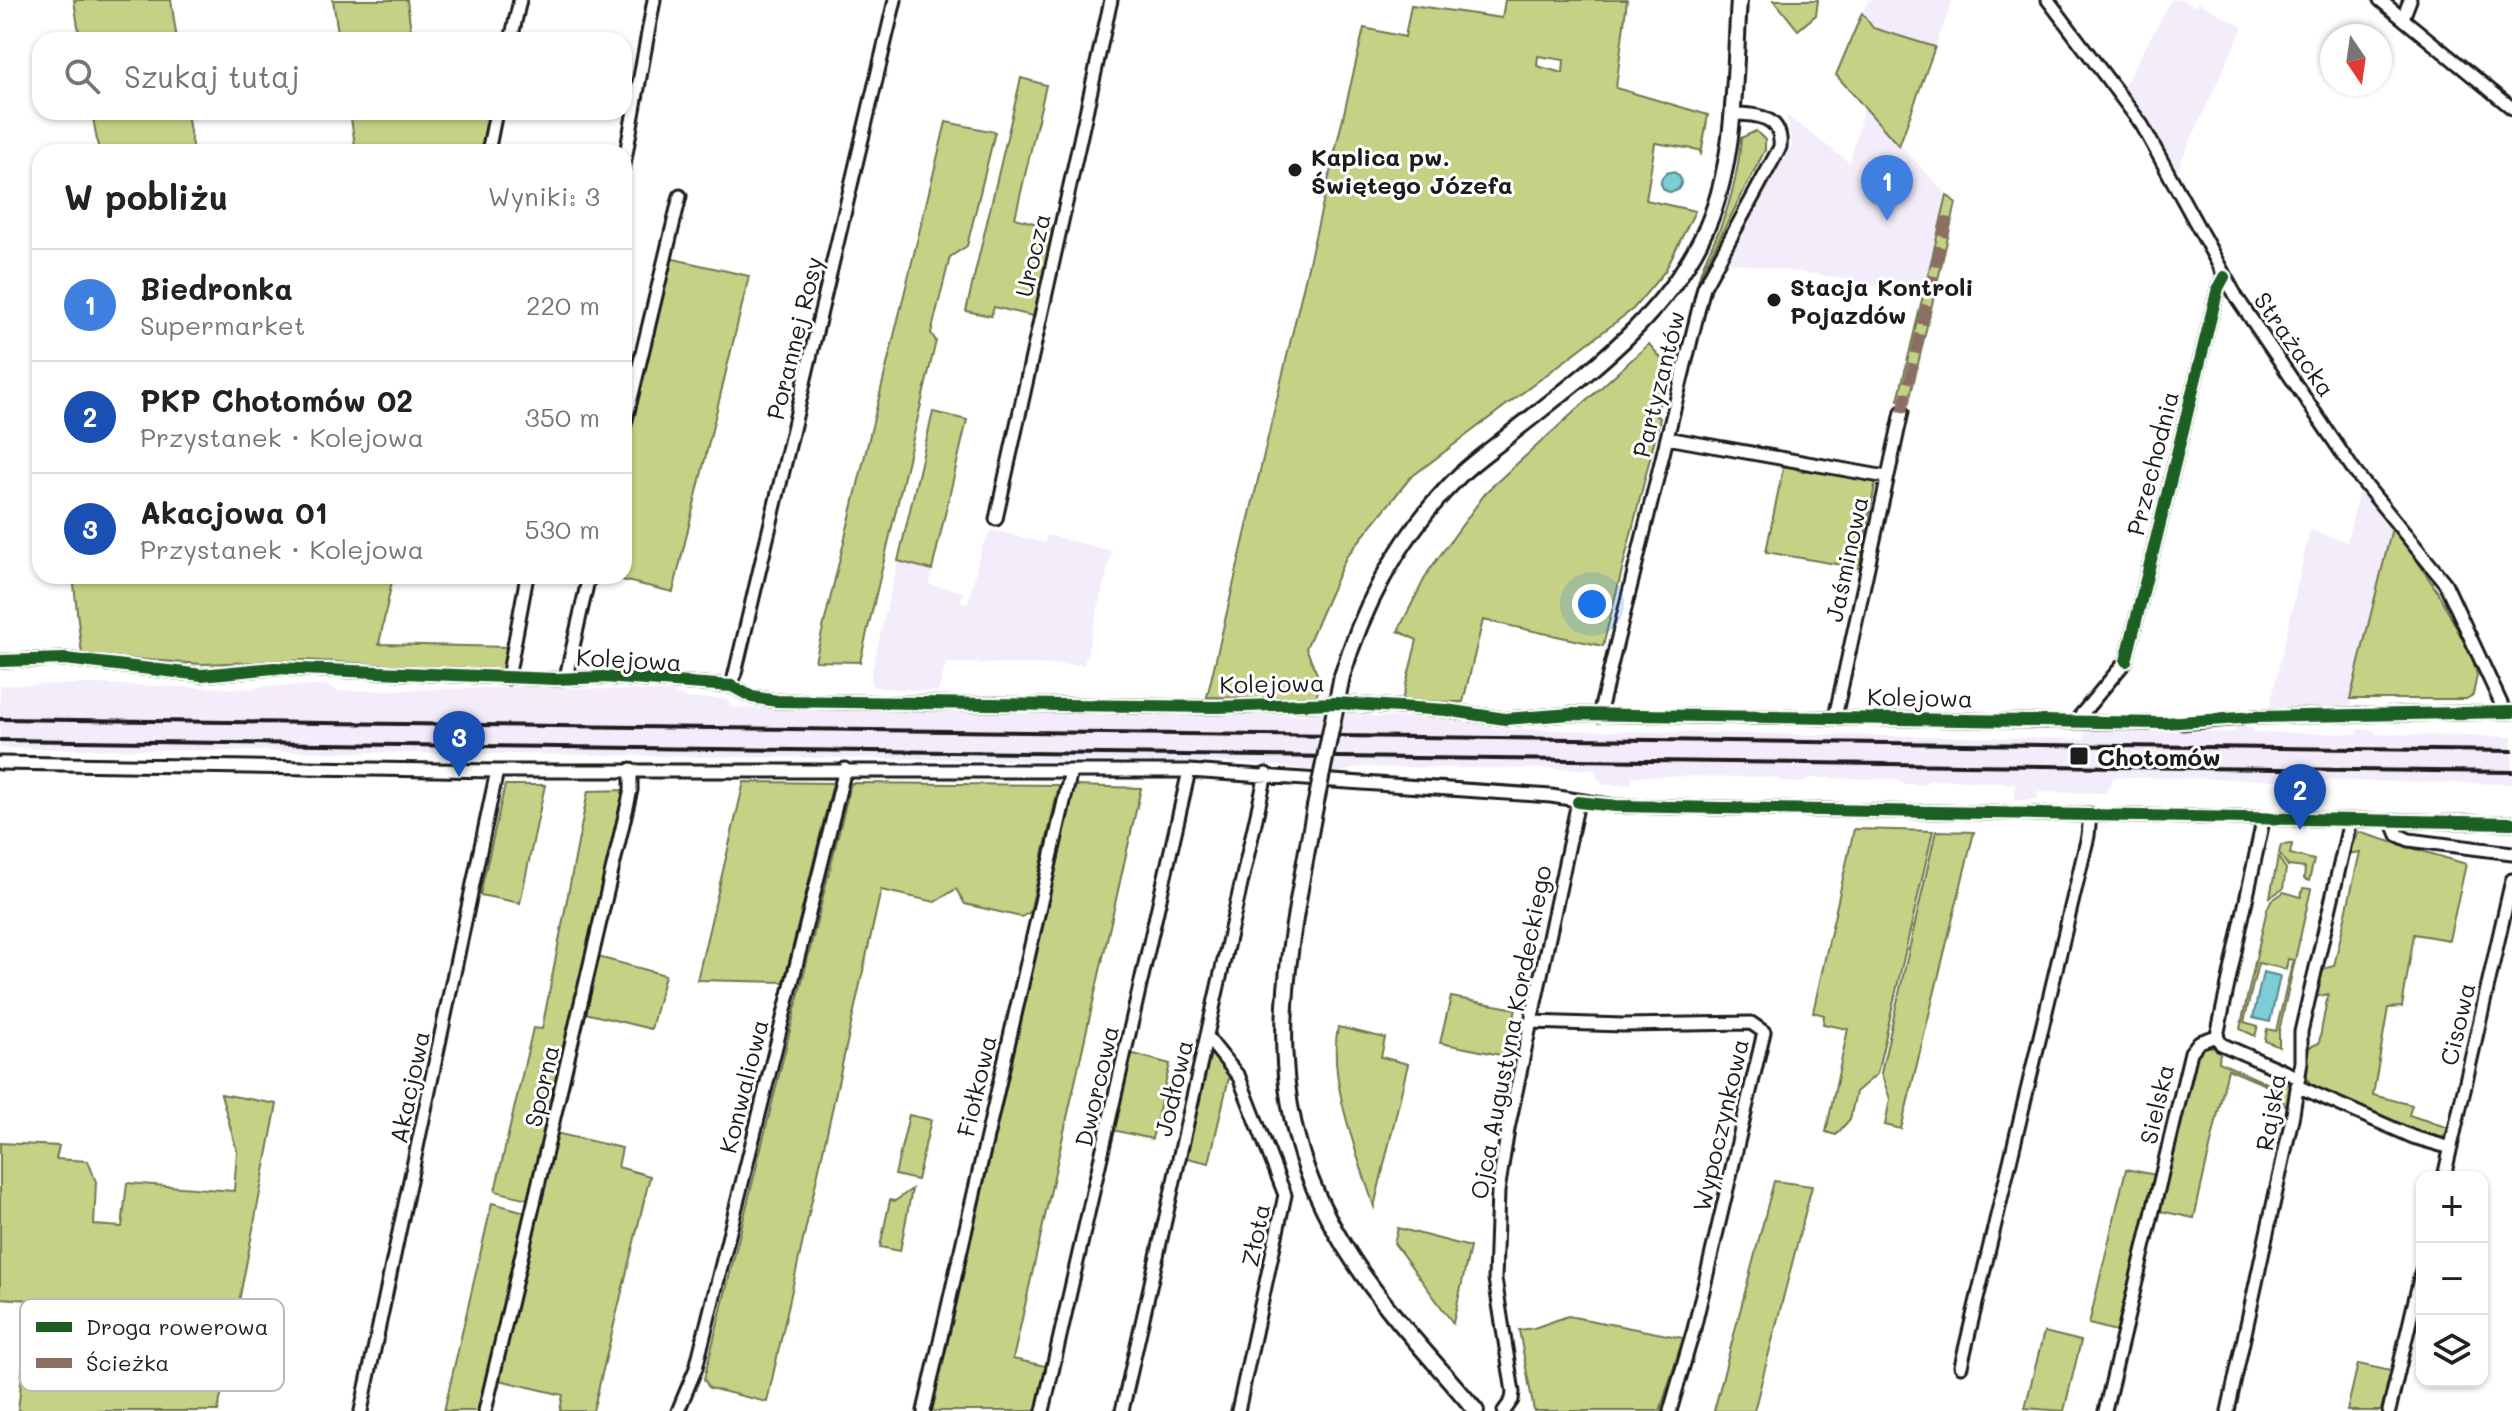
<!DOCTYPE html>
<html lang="pl">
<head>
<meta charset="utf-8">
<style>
  body { margin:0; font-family:Mali,sans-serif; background:#f2f2f2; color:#222 }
  .controls { position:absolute; right:24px; bottom:24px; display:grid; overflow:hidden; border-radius:16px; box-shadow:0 2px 6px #0004 }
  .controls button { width:72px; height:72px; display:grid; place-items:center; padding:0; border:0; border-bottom:2px solid #e0e0e0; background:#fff; color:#222; font:40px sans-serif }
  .compass { position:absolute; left:2320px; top:24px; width:72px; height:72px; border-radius:50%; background:#fff; box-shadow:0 2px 6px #0004; rotate:167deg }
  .you { position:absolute; left:1592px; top:604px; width:28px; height:28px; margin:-20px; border:6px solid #fff; border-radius:50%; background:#1a73e8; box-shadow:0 0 0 12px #1a73e833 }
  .badge { display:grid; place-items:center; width:52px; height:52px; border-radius:50%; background:#111827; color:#fff; font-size:26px; font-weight:700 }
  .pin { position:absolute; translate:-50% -66px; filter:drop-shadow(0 2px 4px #0008) }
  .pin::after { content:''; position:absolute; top:42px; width:28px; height:24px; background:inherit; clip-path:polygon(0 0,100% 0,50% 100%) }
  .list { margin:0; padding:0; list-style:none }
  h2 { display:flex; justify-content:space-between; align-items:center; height:104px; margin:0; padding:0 32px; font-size:34px }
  h2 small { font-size:26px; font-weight:400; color:#767676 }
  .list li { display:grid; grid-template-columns:52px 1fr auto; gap:24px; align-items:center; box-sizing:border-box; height:112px; padding:0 32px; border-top:2px solid #e0e0e0 }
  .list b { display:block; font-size:30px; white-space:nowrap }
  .list p { margin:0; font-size:26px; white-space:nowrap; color:#767676 }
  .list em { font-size:26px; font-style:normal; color:#767676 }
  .icon { flex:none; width:44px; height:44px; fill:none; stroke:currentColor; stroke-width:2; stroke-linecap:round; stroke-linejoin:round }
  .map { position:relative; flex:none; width:2512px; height:1411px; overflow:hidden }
  .search { position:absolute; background:#fff; box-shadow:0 2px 6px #0004; left:32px; top:32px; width:600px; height:88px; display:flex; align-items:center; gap:20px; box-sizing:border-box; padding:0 28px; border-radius:24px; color:#767676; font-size:30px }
  .panel { position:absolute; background:#fff; box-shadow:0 2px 6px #0004; left:32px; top:144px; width:600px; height:440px; border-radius:24px }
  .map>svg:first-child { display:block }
  .built { fill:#f3ecfa }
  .green { fill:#c5d286; stroke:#707751; stroke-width:2; fill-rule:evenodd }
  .water { fill:#7ccdd6; stroke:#56868c; stroke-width:2 }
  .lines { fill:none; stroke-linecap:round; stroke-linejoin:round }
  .minor-casing { stroke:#1c1c1c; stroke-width:17 }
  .tertiary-casing { stroke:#1c1c1c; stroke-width:20 }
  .minor { stroke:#fff; stroke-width:11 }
  .tertiary { stroke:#fff; stroke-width:14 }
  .rail { stroke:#1c1c1c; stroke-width:4 }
  .tertiary-bridge-casing { stroke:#1c1c1c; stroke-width:20; stroke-linecap:butt }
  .tertiary-bridge { stroke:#fff; stroke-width:14 }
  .quiet { stroke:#8d6e63; stroke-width:10; stroke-dasharray:20 10; stroke-linecap:butt }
  .cycleway-casing { stroke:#fff; stroke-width:17 }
  .cycleway { stroke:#1b5e20; stroke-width:12 }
  .poi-dot { fill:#1c1c1c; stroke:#fff; stroke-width:3 }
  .labels { text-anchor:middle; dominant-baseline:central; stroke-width:6; stroke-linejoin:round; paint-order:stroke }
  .poi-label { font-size:24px; font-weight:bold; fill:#1c1c1c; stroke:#fff; text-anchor:start }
  .street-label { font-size:24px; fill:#1c1c1c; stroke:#fff }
  .key { fill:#fff; stroke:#bbb; stroke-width:2 }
  .key-label { font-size:22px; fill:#1c1c1c }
</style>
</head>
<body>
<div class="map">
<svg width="2512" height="1411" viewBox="0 0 2512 1411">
  <rect width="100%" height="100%" fill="#fff"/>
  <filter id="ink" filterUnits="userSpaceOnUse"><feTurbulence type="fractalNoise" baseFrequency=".0125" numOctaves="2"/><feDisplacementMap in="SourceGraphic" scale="16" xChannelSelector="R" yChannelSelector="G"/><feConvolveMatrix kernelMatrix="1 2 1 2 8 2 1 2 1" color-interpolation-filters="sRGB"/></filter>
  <g filter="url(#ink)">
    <path class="built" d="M1868,0H1953L1935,47L1873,28L1862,13Z
      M2171,0H2182L2197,7L2199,3L2243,27L2176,172L2150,123L2123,88Z
      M1864,107L1947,195L1923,297L1829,276L1728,262L1746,221L1792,145L1786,115L1850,163Z
      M2360,486L2393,524L2349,710L2269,711L2310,530L2347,542Z
      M992,530L1045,543L1047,535L1112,551L1084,665L946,663L938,692L872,687L871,674L898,561L932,570L929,584L963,592L961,602L968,603L982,546Z
      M95,684L253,689L264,686H328L338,691L543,687L673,692L684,698L726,699L733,708L1305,715L1313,709L1355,710L1376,717L1462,718L1494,729L2084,739L2085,728L2235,733L2236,727L2253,728V732L2357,734L2359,729L2375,730V734L2512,737V784L2114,777L2105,793L2038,792L2037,800H2015V784L1952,780H1930L1922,785L1905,784L1896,779L1811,778L1802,783L1783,782L1773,777L1632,776L1631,785H1602L1593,769L1358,767L1338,773L1247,763L0,748V685Z"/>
    <path class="green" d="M74,0H171L177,40H80Z
      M333,0H407L412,40H339Z
      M1505,0H1627L1616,88L1708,115L1701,154L1699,150L1655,143L1646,200L1695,211L1665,271L1633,309L1410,478L1346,557L1306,648L1320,681L1316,700L1207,697L1364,28L1405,37L1411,5L1502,18ZM1538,56L1564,60L1563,73L1537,66Z
      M1774,0H1818L1816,15L1798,30Z
      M1862,13L1873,28L1935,47L1899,146L1836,75Z
      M1021,78L1046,85L1015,218L1053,228L1037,317L994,307L991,316L966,311Z
      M92,112H187L193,152H99Z
      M350,112H489L481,152H356Z
      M946,122L995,132L967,246L950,257L931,333L936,341L860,662L815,661Z
      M1756,131L1765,140V150L1704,268L1696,292C1699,267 1712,248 1721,226C1732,197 1739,169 1741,138Z
      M1947,195L1956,203L1909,402L1898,400Z
      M669,258L749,276L673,592L605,576H624V455Z
      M1649,344L1669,368L1656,416L1660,418L1603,646L1483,620L1463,702L1402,701L1417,640L1398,631L1428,572L1487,491Z
      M933,412L967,420L932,570L898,561Z
      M1784,463L1803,472L1810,468L1876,480L1859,568L1766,552Z
      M2393,524L2437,591L2473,659L2477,675L2473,695L2466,699H2350Z
      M73,576H393L379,644L509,647L504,672L305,660L202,664L82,655Z
      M744,782L833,783L784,982L697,980Z
      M851,783L1059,785L1030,912L1021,917L965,904L956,889L935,902L881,890L767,1402L709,1388L704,1379Z
      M505,785H545L520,903L480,895Z
      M1075,786L1141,788L1013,1359L1050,1367L1041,1411H932Z
      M627,790L532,1200L495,1191L533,1028L542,1029L588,791Z
      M1854,829L1933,831L1877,1074L1856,1092L1850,1119L1836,1135L1826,1132L1848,1029L1823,1024L1824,1015L1813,1012Z
      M1936,831L1974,832L1901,1129L1885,1125L1890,1099L1881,1073Z
      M2358,832L2466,864L2449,940L2414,934L2402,1007L2388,1008L2373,1095L2412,1105L2409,1115L2452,1129L2440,1140L2394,1126L2395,1121C2377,1116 2317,1095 2308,1080C2304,1072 2308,1057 2308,1048L2319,1043L2328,994L2316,997L2322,969L2334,966L2360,852L2348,854Z
      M2292,844L2290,854L2314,860L2309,881L2304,879L2305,868L2288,866L2279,853L2281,845Z
      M2278,857L2286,869L2283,889L2270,897Z
      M2303,888L2311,889L2279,1031V1047L2265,1041L2267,1029L2276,1031L2293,960L2288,959L2286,969L2258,963L2244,1022L2258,1026L2255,1036L2240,1029L2267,909L2271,901L2284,892L2301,897Z
      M598,957L665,975L651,1029L585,1013Z
      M1451,997L1516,1009L1506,1056L1440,1043Z
      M1338,1027L1385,1038L1381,1057L1408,1064L1374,1207C1358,1156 1327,1079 1338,1027Z
      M2207,1045L2220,1050L2219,1062L2277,1088L2285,1079L2291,1088L2288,1106L2285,1105L2277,1090L2228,1069L2194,1218L2160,1211L2196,1055L2199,1049Z
      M1209,1047L1230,1073L1209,1163L1183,1157Z
      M1130,1053L1170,1064L1152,1139L1113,1130Z
      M221,1094L277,1104L218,1411H18L25,1344L132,1353L135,1307L0,1298V1143L59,1146L56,1159L88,1161L96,1182L94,1225L122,1227L127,1183L234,1191L237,1151Z
      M909,1115L931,1120L917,1180L895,1175Z
      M555,1133L622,1148L618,1167L650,1176L593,1411H560L563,1395L495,1379Z
      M2126,1169L2156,1175L2120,1332L2089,1324Z
      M1774,1181L1812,1186L1754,1411H1714Z
      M912,1189L900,1251L880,1247L890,1200L895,1201Z
      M492,1203L529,1213L483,1411H444Z
      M1398,1228L1470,1247L1453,1323L1394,1243Z
      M1568,1316L1683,1338L1660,1411H1534L1519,1330L1534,1328Z
      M2044,1332L2081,1341L2064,1411L2025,1408Z
      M2358,1364L2391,1371L2381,1411H2347Z"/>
    <path class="water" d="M1661 182a10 10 0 1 1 20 0a10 10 0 1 1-20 0Z
      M2263,972L2280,976L2270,1022L2253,1018Z"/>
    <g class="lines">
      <g class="minor-casing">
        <path id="minor" d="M2048,0L2142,125L2237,298L2355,472L2445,583L2505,712
          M2380,0L2512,108
          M2403,18L2410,0
          M511,40L520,0
          M488,152L496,112
          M624,165L654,0
          M624,428L680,196
          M1667,438L1886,477
          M996,519L1111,0
          M0,661L65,659L202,675L274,668L556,679L603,677L732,686L752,697L777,701L1217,707L1336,703L1446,710L1505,719L1571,714L2150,723
          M566,677L589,576
          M508,678L527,576
          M732,686L895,0
          M1599,715L1704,287L1780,147C1783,116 1756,114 1732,114
          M1835,717L1902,412
          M2075,722L2126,661L2218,288L2224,277
          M2182,723L2255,717L2512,712
          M0,763L497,771H1189L1551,796L1616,806L2512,823
          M2392,821L2398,835L2409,840L2512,853
          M1531,1022L1623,1025L1751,1023L1764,1032L1694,1329L1670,1411
          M2217,1036L2263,821
          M2217,1036L2221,1044L2299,1078
          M1207,1037L1239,1077L1285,1195L1238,1411
          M2297,1086L2413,1137L2451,1148
          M2444,1177L2512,880
          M1961,1366L2088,836L2090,814
          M361,1411L497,771
          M485,1411L631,790V769
          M678,1411L696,1368L845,769
          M924,1411L1071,771
          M1043,1411L1189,771
          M1122,1411L1266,774
          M1504,1411L1512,1400L1513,1392L1495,1279L1498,1191L1508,1129L1578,802
          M2105,1411L2191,1052L2199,1042L2217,1036
          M2228,1411L2293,1114L2301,1062V1032L2350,821
          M2389,1411L2422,1270"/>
      </g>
      <g class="tertiary-casing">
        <path id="tertiary" d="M1342,676C1365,600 1404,530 1461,474C1477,459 1496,446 1513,432C1587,373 1667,317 1707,227C1737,158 1734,74 1739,0
          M1315,807C1284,976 1251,1105 1353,1260C1388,1314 1435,1362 1476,1411"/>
      </g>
      <use href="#minor" class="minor"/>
      <use href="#tertiary" class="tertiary"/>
      <path class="rail" d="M0,719L2512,751
        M0,740L2512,772"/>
      <g class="tertiary-bridge-casing">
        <path id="tertiary-bridge" d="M1315,807L1342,676"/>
      </g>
      <use href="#tertiary-bridge" class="tertiary-bridge"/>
      <path class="quiet" d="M1902,412L1949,208"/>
      <g class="cycleway-casing">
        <path id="cycleway" d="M0,661L65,659L202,675L274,668L556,679L603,677L732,686L752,697L777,701L1217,707L1336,703L1446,710L1505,719L1571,714L2164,723L2255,717L2512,712
          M2126,661L2218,288L2224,277
          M1578,802L1616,806L2512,823"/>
      </g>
      <use href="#cycleway" class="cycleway"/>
    </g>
  </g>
  <g class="poi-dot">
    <circle cx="1295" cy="170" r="8"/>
    <circle cx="1774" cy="300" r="8"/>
    <rect x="2069" y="746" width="20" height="20" rx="4"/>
  </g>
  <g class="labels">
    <g class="poi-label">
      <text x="1311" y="156">Kaplica pw.<tspan x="1311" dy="28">Świętego Józefa</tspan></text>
      <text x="1790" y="286">Stacja Kontroli<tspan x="1790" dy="28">Pojazdów</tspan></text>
      <text x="2097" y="756">Chotomów</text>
    </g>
    <g class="street-label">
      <text transform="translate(1032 255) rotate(-77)">Urocza</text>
      <text transform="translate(794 338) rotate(-76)">Porannej Rosy</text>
      <text transform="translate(2295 344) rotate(55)">Strażacka</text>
      <text transform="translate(1658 384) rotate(-76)">Partyzantów</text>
      <text transform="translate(2152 463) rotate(-76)">Przechodnia</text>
      <text transform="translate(1846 559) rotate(-78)">Jaśminowa</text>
      <text transform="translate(629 659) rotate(3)">Kolejowa</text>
      <text transform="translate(1272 683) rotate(-1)">Kolejowa</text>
      <text transform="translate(1920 697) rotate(1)">Kolejowa</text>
      <text transform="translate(2457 1024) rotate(-77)">Cisowa</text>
      <text transform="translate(1510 1032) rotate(-79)">Ojca Augustyna Kordeckiego</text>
      <text transform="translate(541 1086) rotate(-77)">Sporna</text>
      <text transform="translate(743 1086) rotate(-76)">Konwaliowa</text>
      <text transform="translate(976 1086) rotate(-77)">Fiołkowa</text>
      <text transform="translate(1096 1086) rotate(-77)">Dworcowa</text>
      <text transform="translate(409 1087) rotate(-78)">Akacjowa</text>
      <text transform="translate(1173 1088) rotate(-77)">Jodłowa</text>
      <text transform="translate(2156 1104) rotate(-77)">Sielska</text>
      <text transform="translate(2270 1112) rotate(-80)">Rajska</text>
      <text transform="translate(1720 1125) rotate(-77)">Wypoczynkowa</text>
      <text transform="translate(1255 1235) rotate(-79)">Złota</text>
    </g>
  </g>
  <rect x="20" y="1299" width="264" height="92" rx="12" class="key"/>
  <rect x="36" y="1322" width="36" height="10" fill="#1b5e20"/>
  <rect x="36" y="1358" width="36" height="10" fill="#8d6e63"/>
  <g class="key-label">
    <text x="86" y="1335">Droga rowerowa</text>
    <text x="86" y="1371">Ścieżka</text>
  </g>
</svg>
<div class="controls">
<button>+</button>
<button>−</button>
<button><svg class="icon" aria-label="layers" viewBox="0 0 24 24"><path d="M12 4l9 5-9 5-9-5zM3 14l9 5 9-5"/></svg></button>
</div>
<svg class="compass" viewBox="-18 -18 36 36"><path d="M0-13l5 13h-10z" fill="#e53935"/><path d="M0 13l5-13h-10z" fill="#767676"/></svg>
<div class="you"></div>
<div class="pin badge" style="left:1887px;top:221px;background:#3f7fe0">1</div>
<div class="pin badge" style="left:2300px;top:830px;background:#1a4fb4">2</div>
<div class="pin badge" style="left:459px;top:777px;background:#1a4fb4">3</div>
<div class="search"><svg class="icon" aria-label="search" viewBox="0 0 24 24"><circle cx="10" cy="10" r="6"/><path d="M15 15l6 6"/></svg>Szukaj tutaj</div>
<section class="panel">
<h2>W pobliżu<small>Wyniki: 3</small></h2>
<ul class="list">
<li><span class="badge" style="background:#3f7fe0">1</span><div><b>Biedronka</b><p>Supermarket</p></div><em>220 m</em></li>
<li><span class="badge" style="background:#1a4fb4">2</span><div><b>PKP Chotomów 02</b><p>Przystanek · Kolejowa</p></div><em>350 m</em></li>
<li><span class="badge" style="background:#1a4fb4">3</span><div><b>Akacjowa 01</b><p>Przystanek · Kolejowa</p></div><em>530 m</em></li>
</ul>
</section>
</div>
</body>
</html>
